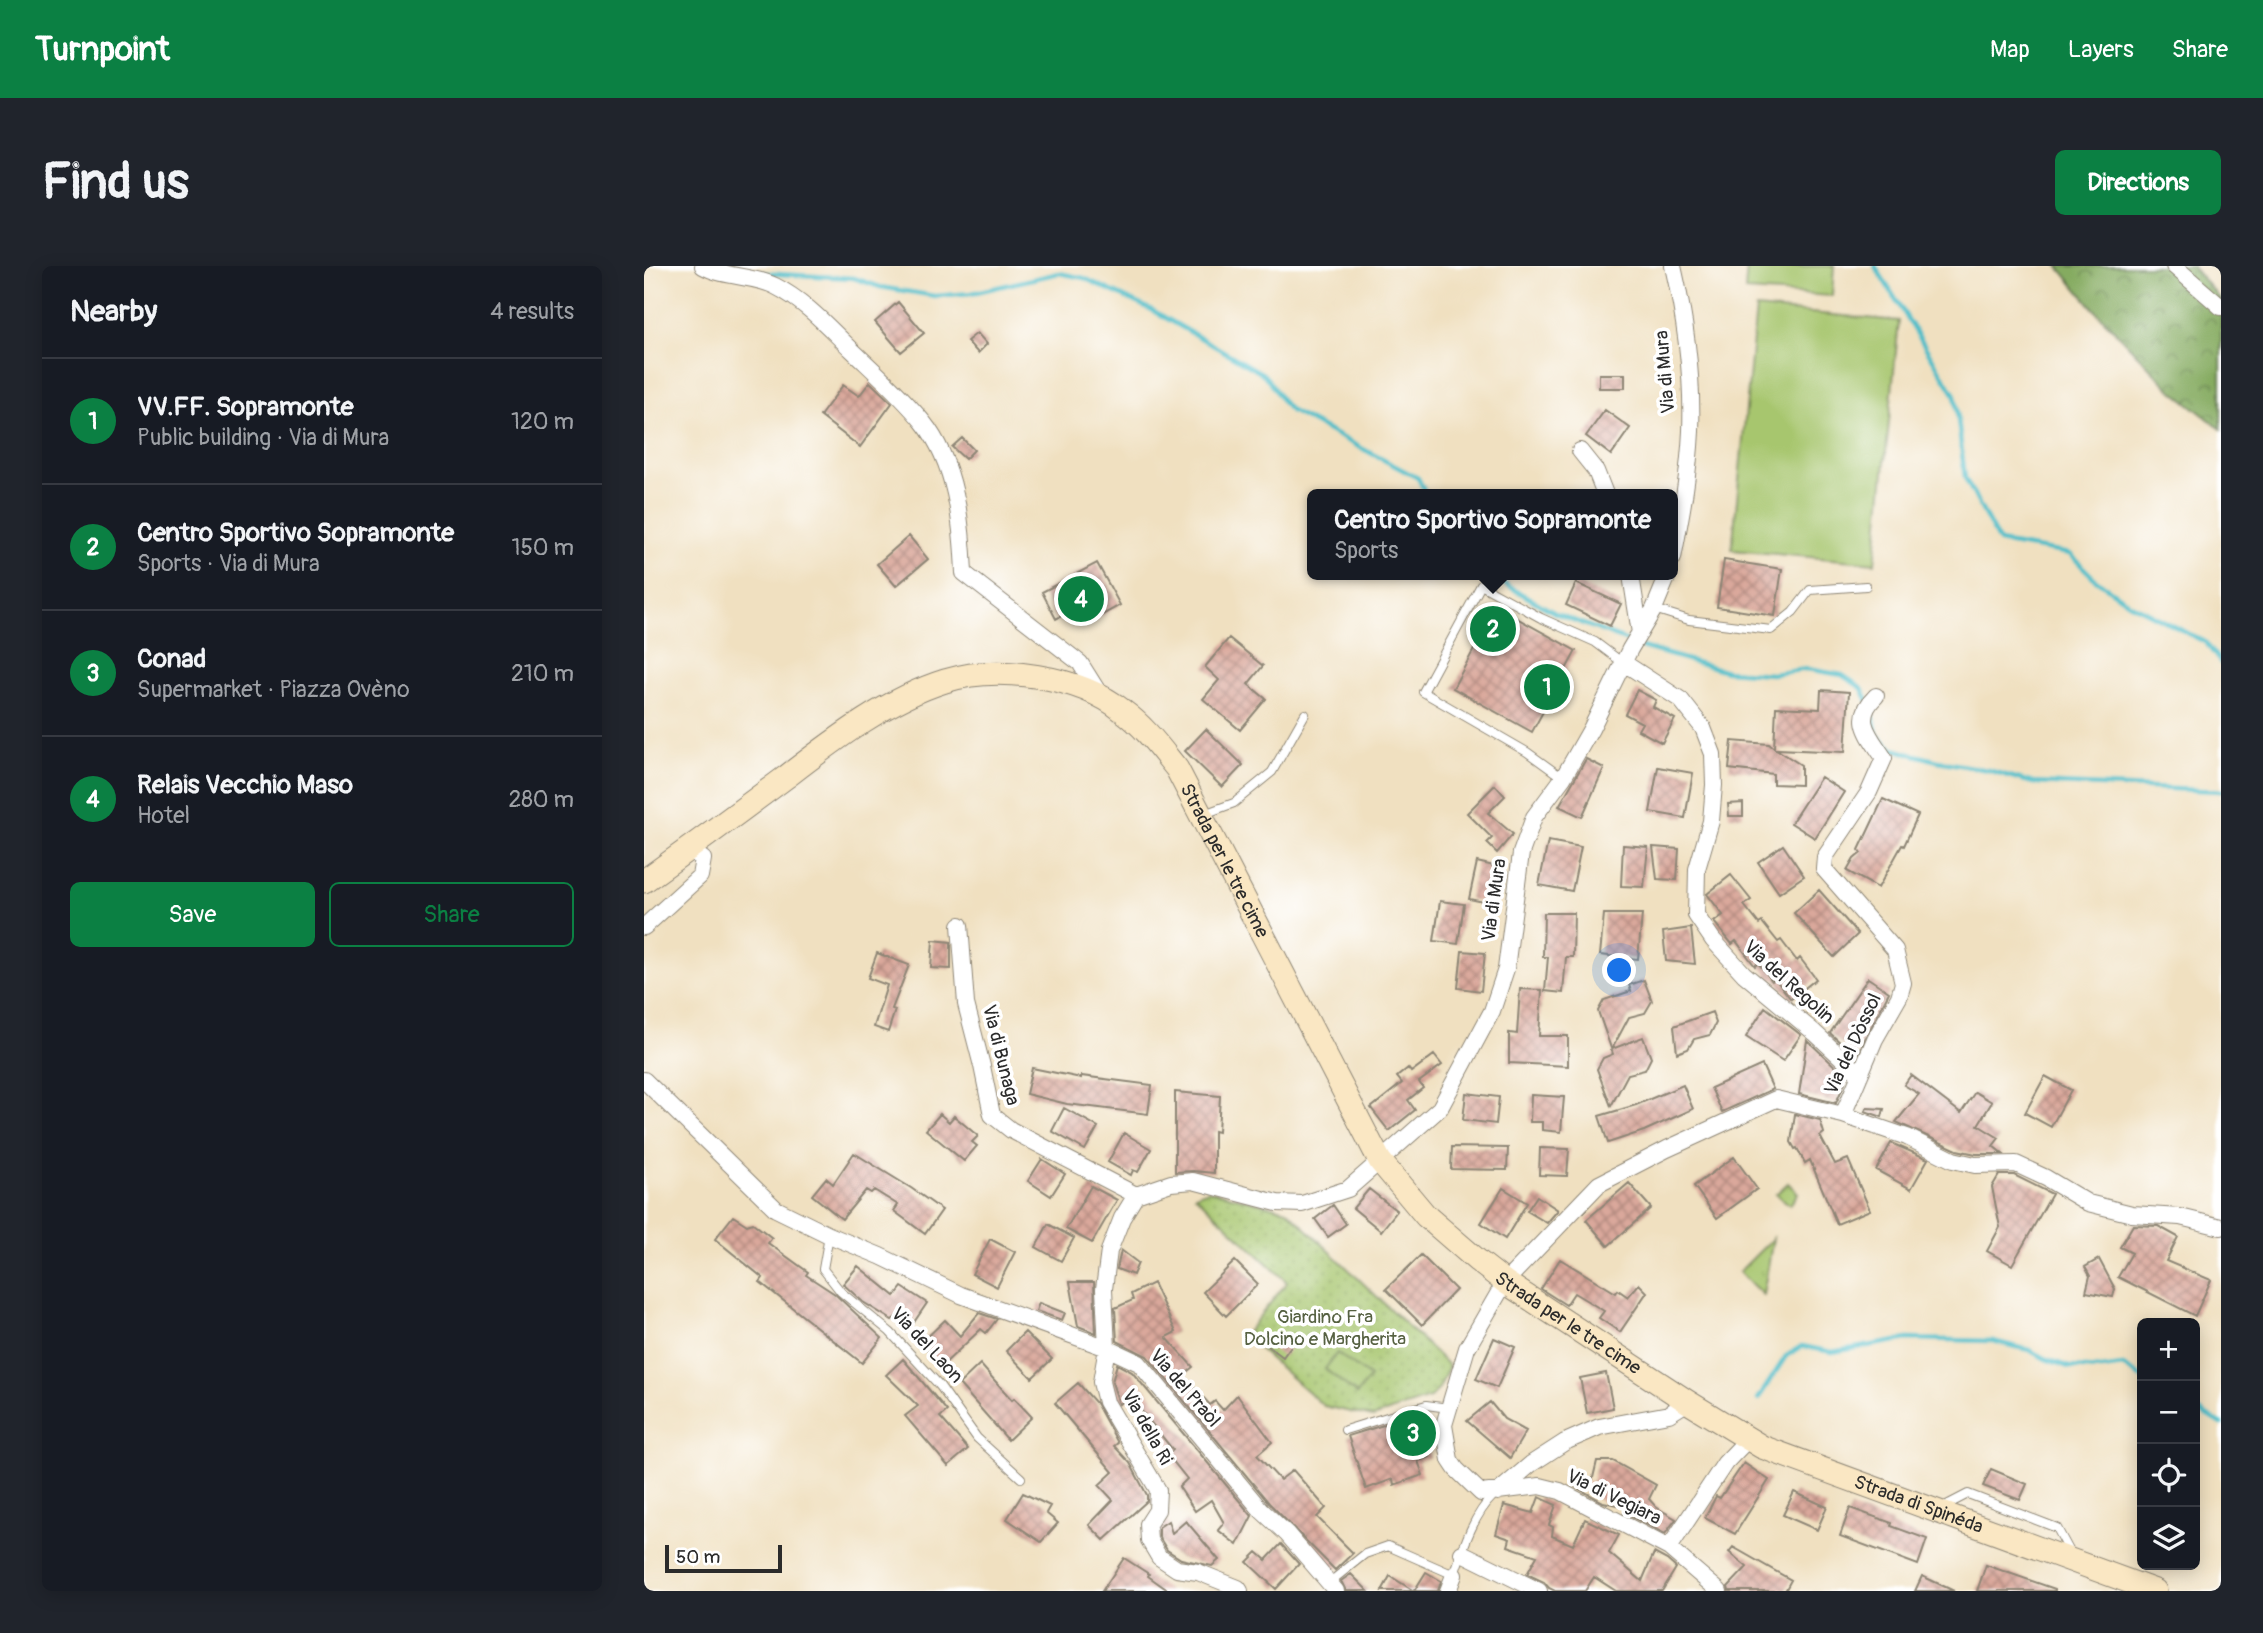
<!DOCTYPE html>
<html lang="en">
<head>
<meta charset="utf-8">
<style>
  body { margin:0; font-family:Pangolin,sans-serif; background:#20242c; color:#f1f3f6 }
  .controls { position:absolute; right:21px; bottom:21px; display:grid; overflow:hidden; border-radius:10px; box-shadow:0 4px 18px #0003 }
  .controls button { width:63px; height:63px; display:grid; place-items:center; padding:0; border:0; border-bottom:2px solid #363941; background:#171b24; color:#f1f3f6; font:35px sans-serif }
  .scale { position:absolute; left:21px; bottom:18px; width:117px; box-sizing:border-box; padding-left:7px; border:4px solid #2b2b2b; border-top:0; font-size:19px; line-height:24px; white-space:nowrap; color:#2b2b2b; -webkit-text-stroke:5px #fff; paint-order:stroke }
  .you { position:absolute; left:976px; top:705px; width:24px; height:24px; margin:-18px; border:5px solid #fff; border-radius:50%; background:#1a73e8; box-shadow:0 0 0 10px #1a73e833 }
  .badge { display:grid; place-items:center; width:46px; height:46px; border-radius:50%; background:#0b8043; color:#fff; font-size:23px; font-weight:700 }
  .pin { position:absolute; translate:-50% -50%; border:4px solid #fff; box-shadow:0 2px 7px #0006 }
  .popup { position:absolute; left:663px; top:223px; width:371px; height:91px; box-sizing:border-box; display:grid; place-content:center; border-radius:10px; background:#171b24; filter:drop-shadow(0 2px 5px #0005); font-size:23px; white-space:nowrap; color:#9ea1a6 }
  .popup b { font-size:26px; color:#f1f3f6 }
  .popup::after { content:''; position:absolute; left:50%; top:100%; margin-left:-14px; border:14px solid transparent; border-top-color:#171b24 }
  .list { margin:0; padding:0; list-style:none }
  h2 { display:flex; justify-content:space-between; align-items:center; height:91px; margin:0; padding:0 28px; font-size:30px }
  h2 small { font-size:23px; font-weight:400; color:#9ea1a6 }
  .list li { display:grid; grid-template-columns:46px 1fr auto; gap:21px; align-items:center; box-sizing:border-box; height:126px; padding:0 28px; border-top:2px solid #363941 }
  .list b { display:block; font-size:26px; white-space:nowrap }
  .list p { margin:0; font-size:23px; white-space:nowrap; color:#9ea1a6 }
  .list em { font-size:23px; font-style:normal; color:#9ea1a6 }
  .actions { display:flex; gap:14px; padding:21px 28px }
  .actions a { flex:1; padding:16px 0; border:2px solid #0b8043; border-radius:10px; text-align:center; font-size:24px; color:#0b8043 }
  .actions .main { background:#0b8043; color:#fff }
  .icon { flex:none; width:38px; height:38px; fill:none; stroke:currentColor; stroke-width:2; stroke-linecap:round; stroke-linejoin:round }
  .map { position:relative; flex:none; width:1577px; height:1325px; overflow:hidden; border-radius:10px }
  header { display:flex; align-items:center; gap:42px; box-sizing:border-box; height:98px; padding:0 35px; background:#0b8043; color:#fff }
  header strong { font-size:33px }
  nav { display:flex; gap:38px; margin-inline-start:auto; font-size:24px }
  .intro { display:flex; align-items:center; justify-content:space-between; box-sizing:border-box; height:168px; padding:0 42px }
  h1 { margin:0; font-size:49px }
  .button { padding:18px 32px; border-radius:10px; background:#0b8043; color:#fff; font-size:24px; font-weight:700 }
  main { display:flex; gap:42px; padding:0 42px }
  aside { flex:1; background:#171b24; border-radius:10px; box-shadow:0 4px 18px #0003 }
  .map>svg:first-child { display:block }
  .grass { fill:url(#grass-tufts); stroke:#69784c; stroke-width:2 }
  .forest { fill:url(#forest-crowns); stroke:#586b46; stroke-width:2 }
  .park { fill:url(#park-dots); stroke:#69784c; stroke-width:2 }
  .garden { fill:#a7c66e; stroke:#69784c; stroke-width:2 }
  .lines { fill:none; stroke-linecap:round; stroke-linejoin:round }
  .stream { stroke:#4fbdc8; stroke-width:4.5 }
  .building { fill:url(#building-cross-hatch) }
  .lane-casing { stroke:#8e8676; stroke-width:10 }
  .street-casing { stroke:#8e8676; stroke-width:18 }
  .secondary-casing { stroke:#8e8676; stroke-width:25 }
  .lane { stroke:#fff; stroke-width:8 }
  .street { stroke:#fff; stroke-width:16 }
  .secondary { stroke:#fae7c3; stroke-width:23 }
  .labels { text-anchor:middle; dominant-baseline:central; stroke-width:7; stroke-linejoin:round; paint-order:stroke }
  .street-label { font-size:19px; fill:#2b2b2b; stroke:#fff }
  .park-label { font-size:19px; fill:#566142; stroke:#fff }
</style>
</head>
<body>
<header>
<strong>Turnpoint</strong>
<nav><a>Map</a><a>Layers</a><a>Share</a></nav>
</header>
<div class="intro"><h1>Find us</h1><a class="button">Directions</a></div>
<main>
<aside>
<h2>Nearby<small>4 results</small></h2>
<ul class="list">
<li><span class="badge">1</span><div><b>VV.FF. Sopramonte</b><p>Public building · Via di Mura</p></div><em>120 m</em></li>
<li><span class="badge">2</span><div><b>Centro Sportivo Sopramonte</b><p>Sports · Via di Mura</p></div><em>150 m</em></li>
<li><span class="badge">3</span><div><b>Conad</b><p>Supermarket · Piazza Ovèno</p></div><em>210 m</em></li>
<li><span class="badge">4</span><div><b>Relais Vecchio Maso</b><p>Hotel</p></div><em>280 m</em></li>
</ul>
<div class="actions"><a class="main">Save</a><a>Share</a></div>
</aside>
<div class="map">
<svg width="1577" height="1325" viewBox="0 0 1577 1325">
  <defs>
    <pattern id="grass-tufts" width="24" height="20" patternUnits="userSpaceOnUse" patternTransform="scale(1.75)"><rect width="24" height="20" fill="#a7c66e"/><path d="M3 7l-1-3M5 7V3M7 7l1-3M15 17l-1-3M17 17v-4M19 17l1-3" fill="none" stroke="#90aa5f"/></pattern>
    <pattern id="forest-crowns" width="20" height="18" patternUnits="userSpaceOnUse" patternTransform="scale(1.75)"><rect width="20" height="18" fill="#85ab61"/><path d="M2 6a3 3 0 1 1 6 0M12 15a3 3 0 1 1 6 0" fill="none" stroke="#6d8b50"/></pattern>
    <pattern id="park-dots" width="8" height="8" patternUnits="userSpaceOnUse" patternTransform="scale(1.75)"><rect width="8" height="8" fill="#a7c66e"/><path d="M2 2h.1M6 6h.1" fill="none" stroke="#90aa5f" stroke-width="1.8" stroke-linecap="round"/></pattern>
    <pattern id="building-cross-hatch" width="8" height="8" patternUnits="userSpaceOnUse" patternTransform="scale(1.75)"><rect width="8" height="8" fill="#daa89b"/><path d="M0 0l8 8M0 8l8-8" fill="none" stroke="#b1897f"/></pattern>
  </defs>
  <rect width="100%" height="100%" fill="#fff"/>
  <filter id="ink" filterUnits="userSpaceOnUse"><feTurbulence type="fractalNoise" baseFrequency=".0143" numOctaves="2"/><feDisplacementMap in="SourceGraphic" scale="14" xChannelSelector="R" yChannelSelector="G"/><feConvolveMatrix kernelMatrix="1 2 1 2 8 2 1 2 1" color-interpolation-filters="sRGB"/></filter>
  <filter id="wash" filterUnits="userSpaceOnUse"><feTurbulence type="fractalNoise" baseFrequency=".00686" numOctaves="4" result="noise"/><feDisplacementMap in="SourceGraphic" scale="28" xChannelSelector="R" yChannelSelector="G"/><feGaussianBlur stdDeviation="1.57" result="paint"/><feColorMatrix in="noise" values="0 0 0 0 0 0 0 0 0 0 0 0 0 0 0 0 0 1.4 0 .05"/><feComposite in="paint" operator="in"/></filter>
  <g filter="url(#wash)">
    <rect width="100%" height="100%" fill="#f0e0c0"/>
    <path class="grass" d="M1144,917L1154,927L1146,939L1132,928Z
      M1129,972L1119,1029L1095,1006Z"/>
    <path class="forest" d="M1414,0H1548L1577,34V163L1525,122L1449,42Z"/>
    <path class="park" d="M564,924L643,944L805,1100L795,1123L786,1132L729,1151L680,1140L600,1070L643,1016L551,929Z"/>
    <path class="garden" d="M1103,0H1190L1188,30L1101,25Z
      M1112,42L1255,55L1231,297L1088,284Z
      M693,1087L726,1111L713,1128L681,1103Z"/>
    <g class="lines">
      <path class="stream" d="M1231,0L1311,129L1321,212L1355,276L1426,288L1452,314L1485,337L1561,376L1577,397
        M115,7L210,12L236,21L291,30L328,27L415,7L440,12L508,44L619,108C631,120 634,134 647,145L774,212L782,228
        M845,309L911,347L986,376
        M994,380L1083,405L1128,408L1163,403L1198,409L1218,422L1224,435
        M1228,443L1233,469L1249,483L1294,495L1344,504L1389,517L1577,525
        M1114,1133L1142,1090L1158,1080L1188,1086L1264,1073L1349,1075L1385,1084L1402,1093L1425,1101L1457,1103L1479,1100L1498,1112
        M1551,1142L1577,1158"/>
    </g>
    <g id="blocks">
      <path class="building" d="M254,36L280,67L257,86L231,56Z
        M333,67L343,78L334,87L323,75Z
        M955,108H981V122H955Z
        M226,116L248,137L216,181L176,150L199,119L215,130Z
        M961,144L986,162L967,189L942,170Z
        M318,172L330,184L321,193L308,181Z
        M265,270L284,293L252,320L233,298Z
        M1080,294L1138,303L1131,350L1073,341Z
        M453,297L476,339L442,358L434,341L412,353L398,326Z
        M932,317L977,338L966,360L922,339Z
        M853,341L932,385L888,466L809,422Z
        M585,372L619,400L604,418L622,433L596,464L559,433L575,414L561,401Z
        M993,424L1012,434L1009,441L1031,453L1018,477L994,464L998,457L981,448Z
        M1177,424L1205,426L1201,486L1132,483L1157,499V519L1129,518V508L1085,503L1088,475L1125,478L1130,482L1132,441L1176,443Z
        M562,463L599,499L578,521L541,485Z
        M942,493L960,502L938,551L915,540Z
        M1014,501L1049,507L1041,552L1006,546Z
        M1177,511L1200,526L1171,572L1147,557Z
        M851,519L861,530L844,547L869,568L853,587L843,577L848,572L823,547Z
        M1239,533L1274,549L1260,580L1258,579L1234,622L1203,605L1210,593L1217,587L1215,584Z
        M1099,537V550H1085L1084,538Z
        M904,575L937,581L928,625L895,619Z
        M979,579L1004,581L1000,621L977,620Z
        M1139,579L1160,610L1135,627L1114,596Z
        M1009,581L1035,583L1033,614L1013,613Z
        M833,596L858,602L850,638L825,633Z
        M1087,609L1107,634L1100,639L1115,658L1118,656L1134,676L1137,674L1153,695L1156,692L1172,713L1147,733L1131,713L1128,715L1114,697L1111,700L1092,675L1088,678L1070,656L1079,649L1063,628Z
        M1175,624L1214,668L1190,691L1150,647Z
        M796,635L820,638L814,678L790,675Z
        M900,647H930L929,691H922L919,727L901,725L904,691H899Z
        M960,648H998L994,693L956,689Z
        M1047,662L1051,698L1022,695L1019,666Z
        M289,674L307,676V703L287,702Z
        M818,685L841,687L837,725L814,722Z
        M233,687L265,699L248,743L251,744L244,766L230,761L243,719L224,712Z
        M1224,712L1245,726L1214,787L1210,789L1186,767Z
        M1000,714L1008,735L1001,747L985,751L968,783L999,771L1007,792L1001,804L984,808L967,840L953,803L959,792L969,788L954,745L960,734L987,725L985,719Z
        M876,723L898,724L895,770H924V800L865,797V767L873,768Z
        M1121,741L1157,769L1139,795L1102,771Z
        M1068,746L1072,757L1066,769L1050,773L1044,783L1033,787L1030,760Z
        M1163,774L1196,805L1201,816L1192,837L1155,828Z
        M790,789L798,799L775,816L779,822L764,834L771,844L745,865L727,842L758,817L753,811L764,802L767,806Z
        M1118,799L1129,823L1078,846L1067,822Z
        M388,802L437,812V810L508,819L504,848L423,838L382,828Z
        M1267,809L1317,847L1331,826L1348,836L1334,859L1355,872L1349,880L1359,888H1332L1313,884L1252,856L1275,828L1260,819Z
        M1401,810L1427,824L1407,861L1381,847Z
        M1039,819L1049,843L1000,865L964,877L955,850L992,839Z
        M531,826L576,830L574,866L570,865V907L549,905L531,906Z
        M822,827L855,831L852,858L819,854Z
        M887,829L920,831L917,866L898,864V856H886Z
        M420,842L454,861L441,884L408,865Z
        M1223,842L1240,843L1238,851L1221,845Z
        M296,848L305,856L310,850L334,870L328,876L333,880L320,895L282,864Z
        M1151,848L1176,854L1180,867L1176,870L1191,898L1204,893L1226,944L1193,958L1166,894L1161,897L1153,882L1151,883L1147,876Z
        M480,867L507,883L494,906L489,904L487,909L464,896Z
        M1247,877L1284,893L1267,923L1232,904Z
        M808,881L864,882L863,904L807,903Z
        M896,882L925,883L923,910L895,909Z
        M210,887L267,922L298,944L281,968L250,945L254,939L230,924L227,927L222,924L198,953L168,929L182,912L189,918Z
        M1090,891L1113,923L1073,952L1050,920Z
        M398,893L421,908L407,930L384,915Z
        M1355,909H1370L1408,928L1368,999L1343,985L1356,961L1348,921Z
        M985,917L1007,942L964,980L942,954Z
        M447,920L473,934L448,977L422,963Z
        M859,922L883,937L861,973L837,957Z
        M725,923L753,945L737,965L709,942Z
        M893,930L914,944L903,957L883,945Z
        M689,939L702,958L684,971L671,953Z
        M89,950L103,959L109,957L128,972L124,977L164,1006L162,1009L191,1028L238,1072L218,1097L116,1016L119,1012L71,973Z
        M404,958L430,972L417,995L392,981Z
        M1489,959L1514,960L1534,971L1522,995L1567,1014L1551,1050L1474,1011L1488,987L1476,981Z
        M346,973L371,986L353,1021L328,1008Z
        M477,984L494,997L489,1009L473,1003Z
        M777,989L812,1024L778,1059L742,1023Z
        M916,993L972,1027L974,1024L984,1031L995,1018L1003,1026L976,1066L955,1052L960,1045L930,1027L922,1039L897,1023Z
        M1455,993L1471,1023L1469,1031L1442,1026L1446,1010L1441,1001Z
        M591,995L614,1018L582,1050L559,1026Z
        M214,1000L251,1030L258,1021L283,1037L264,1065L252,1051L248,1054L219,1036L199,1018Z
        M426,1016H450L452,1067L434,1060Z
        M509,1017L532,1066L522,1071L549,1101L539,1109L566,1139L571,1135L579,1144L593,1129L628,1176L613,1189L636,1214L649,1204L682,1242L673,1251L709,1287L691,1304L625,1237L503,1090L473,1075L471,1042L489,1034L487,1028Z
        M395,1037L421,1047L418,1054L392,1045Z
        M335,1047L353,1053L342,1067L337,1063L298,1100L277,1077L301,1054L316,1070Z
        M381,1066L408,1093L388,1112L362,1085Z
        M633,1066L649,1077L639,1091L623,1079Z
        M850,1072L871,1081L853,1122L832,1113Z
        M259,1093L303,1145L296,1151L324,1183L304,1200L261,1150L274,1140L242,1109Z
        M336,1098L368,1134L370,1132L388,1151L364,1174L315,1118Z
        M473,1098L488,1106L608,1250L593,1279L574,1264L580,1257L567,1234L551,1245L535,1221L543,1213L524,1189L529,1184L487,1132L475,1138L468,1116Z
        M962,1107L969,1142L943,1147L936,1112Z
        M434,1117L452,1137L474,1177L470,1180L486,1197L503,1229V1235L460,1274L445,1259L469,1234L455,1219L469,1206L411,1137Z
        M846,1136L860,1153L882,1165L866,1192L823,1155Z
        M772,1149L786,1191L774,1195L779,1209L750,1219L749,1213L722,1223L704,1170Z
        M953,1195H969L1012,1219L1005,1233L1012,1241L1032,1253L1021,1268L980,1247L984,1241L959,1236L928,1219L930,1212L948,1216Z
        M1100,1197L1125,1214L1091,1268L1061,1252L1072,1230L1076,1232Z
        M1347,1203L1383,1218L1376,1234L1339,1220Z
        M1150,1226L1183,1241L1173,1264L1139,1249Z
        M379,1227L406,1240L402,1247L414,1257L397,1276L363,1253Z
        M895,1231L912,1239L905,1259L909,1261L908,1270L929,1279L941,1253L975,1269L965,1287L998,1315L1010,1287L1023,1294L1032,1302L1018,1325H972L950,1311L941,1325H911L905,1322L900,1316L883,1308L893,1290L864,1280L866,1273L852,1268L860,1239L889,1247Z
        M1206,1242L1248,1257L1247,1260L1283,1273L1274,1299L1196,1270Z
        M524,1255L528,1267L542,1255L575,1294L568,1300L537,1293L523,1284L515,1271V1261Z
        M637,1278L655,1298L632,1323L603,1296L613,1286L622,1294Z
        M1089,1281L1147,1314L1141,1325H1085L1084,1321L1103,1301L1085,1286Z
        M480,1292L505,1308L504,1310L525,1325H458Z
        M1342,1299L1411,1323V1325H1333Z
        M782,1306L797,1315L794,1325H738L746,1310L770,1325Z
        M707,1308L724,1325H702L697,1315Z
        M1278,1310L1310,1325H1271Z"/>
    </g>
  </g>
  <g filter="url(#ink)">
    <use href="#blocks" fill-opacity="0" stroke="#8e8676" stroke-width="2"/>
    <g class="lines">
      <g class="lane-casing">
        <path id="lane" d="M1010,343L1045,354L1127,364L1149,346L1166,324L1222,320
          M919,512L883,486L779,426L837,319L897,352L951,376L979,397
          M560,548L590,537L628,506L661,448
          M185,969L179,1003L197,1026L246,1066L296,1120L333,1172L377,1212
          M701,1164L782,1139L805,1142
          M1297,1242L1324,1228L1413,1262L1427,1288
          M686,1316L721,1288L744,1280L810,1309C819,1282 829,1249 850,1229"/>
      </g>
      <g class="street-casing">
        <path id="street" d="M59,0C81,12 109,9 131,20C161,35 184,61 208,84C232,107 258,130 279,156C312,197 318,257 320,307L436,397L458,432
          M1029,0C1041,52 1049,111 1047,165C1045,208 1037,250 1029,292
          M1530,0L1577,41
          M936,185L952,205L961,228
          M987,309L996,367
          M980,397L1037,434L1059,462L1069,488L1070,519L1067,555L1053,603L1052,649L1069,674L1100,708L1171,767L1216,809
          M316,659L322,738L338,800L348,849L367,864L492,929
          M0,661L56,610L59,593L45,583
          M0,814L132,943L185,969L236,990L317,1029L463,1082L495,1097L617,1244L643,1268L692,1325
          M1199,849L1231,773L1255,731L1259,717L1251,684L1180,603L1181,591L1225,526L1240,492C1225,469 1208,453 1232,430
          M854,1226L887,1198L921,1176L955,1161L1025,1148L1044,1136
          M1025,1282L1081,1197L1104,1173
          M818,1287L895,1325
          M596,1325L594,1322L554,1306L533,1303L515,1291L505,1274L504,1258L513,1244L514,1224L462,1136L457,1116L463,1082L460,1023L465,985L478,952L492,929L527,917L549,915L633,937L658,938L704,923L796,842L848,745L862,703L877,587L890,551L919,512L947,463L986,383L1010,343L1024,309
          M804,1325L810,1309
          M1075,1325L1025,1282L916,1225L896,1220L837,1227L812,1203L806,1194L800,1159L823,1082L861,1016L955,918L1023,883L1132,833L1199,849L1263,871L1309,894L1331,899L1372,898L1402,912L1444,937L1488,948L1536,951L1577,961"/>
      </g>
      <g class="secondary-casing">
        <g id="secondary">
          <path id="s1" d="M0,615C48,581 95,546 142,511C189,475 243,433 301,415C353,398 436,410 479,445C501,461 516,482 533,503L736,895L782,950L834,995L861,1016L1044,1136L1118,1181L1511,1325"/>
        </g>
      </g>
      <use href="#lane" class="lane"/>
      <use href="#street" class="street"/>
      <use href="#secondary" class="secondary"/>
    </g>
  </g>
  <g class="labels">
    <g class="street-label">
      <text transform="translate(1021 106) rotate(-95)">Via di Mura</text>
      <text stroke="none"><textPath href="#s1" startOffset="732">Strada per le tre cime</textPath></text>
      <text transform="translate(850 634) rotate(-82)">Via di Mura</text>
      <text transform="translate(1145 716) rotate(42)">Via del Regolin</text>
      <text transform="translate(1209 778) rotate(-65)">Via del Dòssol</text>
      <text transform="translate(357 789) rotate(76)">Via di Bunaga</text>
      <text stroke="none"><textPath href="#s1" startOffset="1320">Strada per le tre cime</textPath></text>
      <text transform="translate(283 1079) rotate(47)">Via del Laon</text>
      <text transform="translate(541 1122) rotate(49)">Via del Praòl</text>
      <text transform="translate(503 1161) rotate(61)">Via della Ri</text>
      <text transform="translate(970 1231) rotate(26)">Via di Vegiara</text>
      <text stroke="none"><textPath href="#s1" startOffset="1717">Strada di Spinéda</textPath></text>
    </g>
    <g class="park-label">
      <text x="681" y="1051">Giardino Fra<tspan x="681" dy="22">Dolcino e Margherita</tspan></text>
    </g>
  </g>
</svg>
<div class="controls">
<button>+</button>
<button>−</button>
<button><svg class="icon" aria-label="locate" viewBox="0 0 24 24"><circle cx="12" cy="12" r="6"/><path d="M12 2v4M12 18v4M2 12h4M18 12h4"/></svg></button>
<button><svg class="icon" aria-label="layers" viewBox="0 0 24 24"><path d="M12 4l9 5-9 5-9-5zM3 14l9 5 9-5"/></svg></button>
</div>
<div class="scale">50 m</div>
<div class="you"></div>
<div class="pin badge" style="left:903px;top:421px">1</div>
<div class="pin badge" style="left:849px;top:363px">2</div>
<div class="popup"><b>Centro Sportivo Sopramonte</b>Sports</div>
<div class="pin badge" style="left:769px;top:1167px">3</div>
<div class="pin badge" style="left:437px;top:333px">4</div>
</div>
</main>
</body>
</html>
